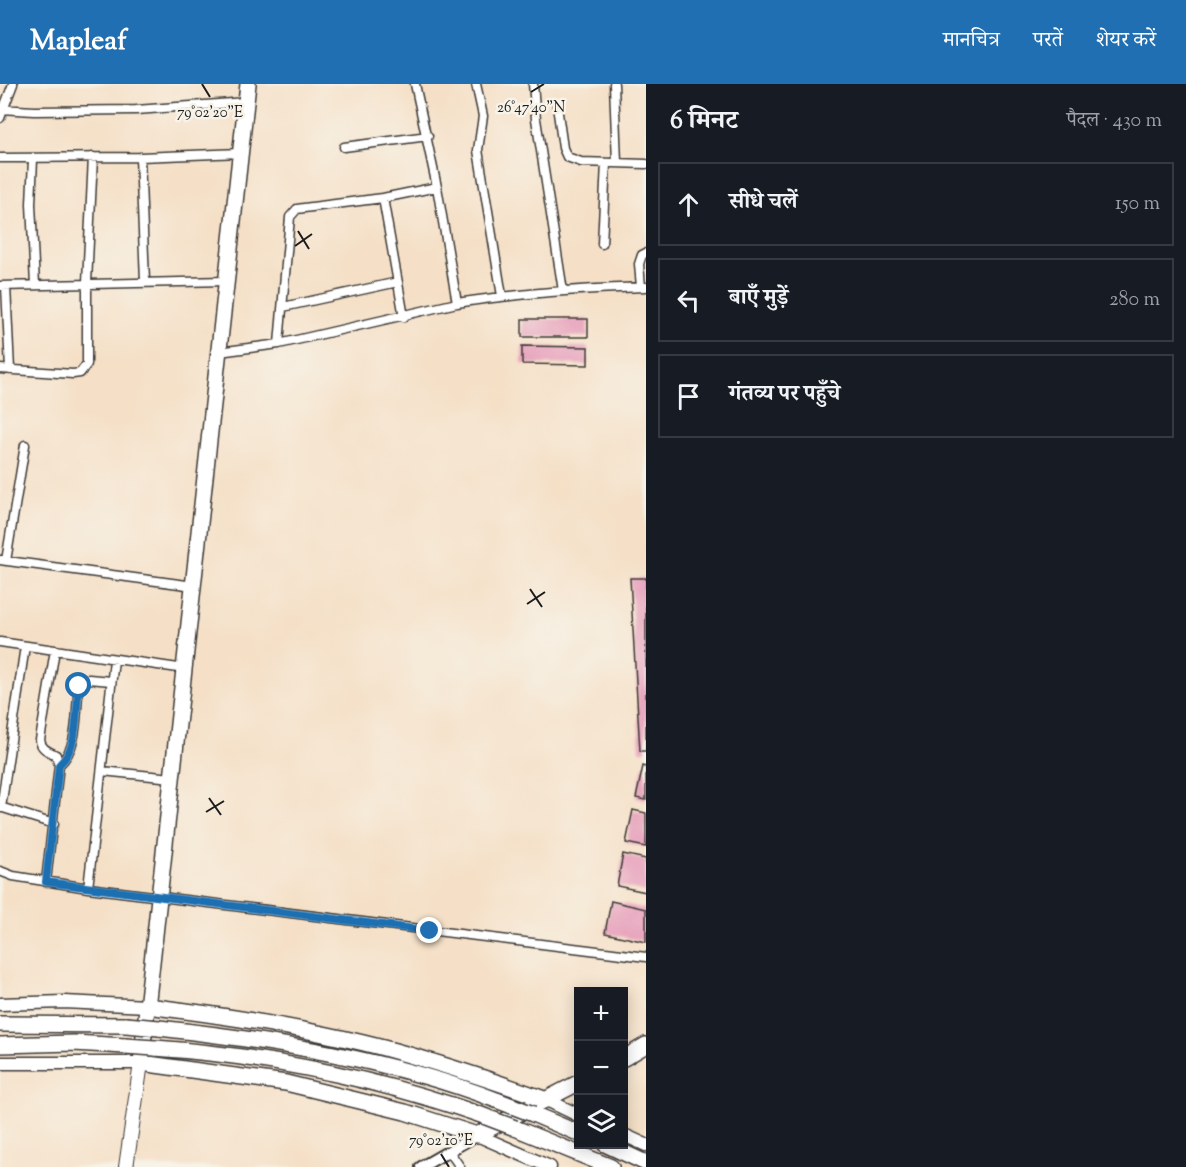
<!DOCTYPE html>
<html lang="hi">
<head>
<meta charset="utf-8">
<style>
  body { margin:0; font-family:"Sorts Mill Goudy","Noto Serif Devanagari",serif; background:#20242c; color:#f1f3f6 }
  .controls { position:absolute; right:18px; bottom:18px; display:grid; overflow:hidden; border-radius:0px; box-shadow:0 3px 15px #0003 }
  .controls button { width:54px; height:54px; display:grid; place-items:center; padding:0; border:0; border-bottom:2px solid #363941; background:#171b24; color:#f1f3f6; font:30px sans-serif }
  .stop { position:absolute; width:18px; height:18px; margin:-14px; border:4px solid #1f6fb2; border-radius:50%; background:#fff }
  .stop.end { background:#1f6fb2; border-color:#fff; box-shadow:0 2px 6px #0008 }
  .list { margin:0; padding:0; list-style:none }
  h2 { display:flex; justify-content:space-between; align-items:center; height:78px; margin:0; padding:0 24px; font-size:26px }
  h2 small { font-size:20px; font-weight:400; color:#9ea1a6 }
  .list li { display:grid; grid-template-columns:39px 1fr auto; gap:18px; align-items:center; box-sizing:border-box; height:84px; margin:0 12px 12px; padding:0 12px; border:2px solid #363941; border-radius:0px }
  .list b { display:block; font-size:22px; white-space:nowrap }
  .list em { font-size:20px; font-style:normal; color:#9ea1a6 }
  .icon { flex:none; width:33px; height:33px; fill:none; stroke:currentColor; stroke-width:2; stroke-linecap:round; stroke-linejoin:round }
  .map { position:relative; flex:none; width:646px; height:1083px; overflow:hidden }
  header { display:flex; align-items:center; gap:36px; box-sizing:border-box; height:84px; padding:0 30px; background:#1f6fb2; color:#fff }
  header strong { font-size:28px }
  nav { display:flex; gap:33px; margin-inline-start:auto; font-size:21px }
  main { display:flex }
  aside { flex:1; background:#171b24 }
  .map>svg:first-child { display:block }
  .building { fill:#e599b7 }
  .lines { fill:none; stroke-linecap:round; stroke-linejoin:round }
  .minor-casing { stroke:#3d3936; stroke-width:11 }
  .tertiary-casing { stroke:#3d3936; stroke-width:14 }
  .secondary-casing { stroke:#3d3936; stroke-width:15 }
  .primary-casing { stroke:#3d3936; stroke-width:16 }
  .trunk-casing { stroke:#3d3936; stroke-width:18 }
  .minor { stroke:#fff; stroke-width:8 }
  .tertiary { stroke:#fff; stroke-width:10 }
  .secondary { stroke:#fff; stroke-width:12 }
  .primary { stroke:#fff; stroke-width:14 }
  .trunk { stroke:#fff; stroke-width:15 }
  .trunk-bridge-casing { stroke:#3d3936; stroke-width:18; stroke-linecap:butt }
  .trunk-bridge { stroke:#fff; stroke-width:15 }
  .route { stroke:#1f6fb2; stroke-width:8 }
  .ticks { fill:none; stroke:#1c1c1c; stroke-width:2 }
  .ticks-label { font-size:15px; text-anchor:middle; fill:#1c1c1c; stroke:#f7f3e8; stroke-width:5; stroke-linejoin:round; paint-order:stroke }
</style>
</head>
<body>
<header>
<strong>Mapleaf</strong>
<nav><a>मानचित्र</a><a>परतें</a><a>शेयर करें</a></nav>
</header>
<main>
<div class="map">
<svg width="646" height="1083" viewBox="0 0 646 1083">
  <rect width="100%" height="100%" fill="#f7f3e8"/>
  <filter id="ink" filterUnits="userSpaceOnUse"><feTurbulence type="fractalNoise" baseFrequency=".0167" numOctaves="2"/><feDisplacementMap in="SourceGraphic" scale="12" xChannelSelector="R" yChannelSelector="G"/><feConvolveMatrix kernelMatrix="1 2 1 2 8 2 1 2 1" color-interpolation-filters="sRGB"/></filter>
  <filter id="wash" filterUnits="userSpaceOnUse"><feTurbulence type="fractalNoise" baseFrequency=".008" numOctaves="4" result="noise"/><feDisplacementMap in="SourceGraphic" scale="24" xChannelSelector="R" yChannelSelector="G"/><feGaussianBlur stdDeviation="1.35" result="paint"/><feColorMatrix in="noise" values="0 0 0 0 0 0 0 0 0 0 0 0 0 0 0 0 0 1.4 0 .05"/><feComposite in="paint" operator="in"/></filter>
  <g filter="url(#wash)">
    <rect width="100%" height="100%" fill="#f5e0c7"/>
    <g id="blocks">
      <path class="building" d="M522,235H588V253H522Z
        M522,262L588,263V281L522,280Z
        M630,494H646V667H640Z
        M643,682L646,683V716L636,714Z
        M633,726L646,729V763L626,759Z
        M623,770L646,775V808L617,802Z
        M611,817L646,825V858L605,849Z"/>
    </g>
  </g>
  <g filter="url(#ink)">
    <use href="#blocks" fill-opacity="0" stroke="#3d3936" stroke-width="1.5"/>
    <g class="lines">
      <g class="minor-casing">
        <path id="minor" d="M415,0L437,103L457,219
          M476,0L483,32L478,66L502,212
          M533,0L536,35L563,207
          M614,0L617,79
          M557,22L563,64L567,73L581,78L646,80
          M0,25L34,27L136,26L246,18
          M0,34L13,0
          M344,63L428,52
          M140,73L145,197
          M0,74L140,73L241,69
          M33,75L31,120L35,201
          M383,114L404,233
          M602,160L606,79
          M0,202L226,197
          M6,202L10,286
          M641,203L639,180L642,171L646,169
          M283,223L398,198
          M279,260L290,133L297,125L304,124L383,114L437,103
          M219,268L279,260L457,219C519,209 583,205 646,203
          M0,285L73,290L80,289L87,280V199L93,73
          M0,476L194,502
          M6,477L25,361
          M0,558L185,585
          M59,681C80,662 75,628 79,602L83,596L89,595L111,597
          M102,687L172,694
          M0,723L54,740
          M1,724L25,562
          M0,787L13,792L88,804L646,873
          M46,798L59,681L56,671C48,667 41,665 40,656L55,566
          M88,804L114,576
          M449,1067L460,1083"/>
      </g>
      <g class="tertiary-casing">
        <path id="tertiary" d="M421,1083L477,1051"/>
      </g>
      <g class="secondary-casing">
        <path id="secondary" d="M0,920L64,918L147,922
          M0,979H141
          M547,1016L578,1031
          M477,1051L550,1083
          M624,1051L646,1061"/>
      </g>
      <g class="primary-casing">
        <path id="primary" d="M126,1083L141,979"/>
      </g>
      <g class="trunk-casing">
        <path id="trunk" d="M248,0L141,979L286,999L405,1028L477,1051L578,999
          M147,922C230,932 314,945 395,967C446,981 497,998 547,1016
          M0,940L126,941
          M159,944C275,957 390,975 499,1017
          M0,961L74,959L125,962
          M155,964C268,972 373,993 481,1031
          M624,974L646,961
          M533,1030L578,1049
          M515,1044L611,1083
          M605,1060L646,1079"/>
      </g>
      <use href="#minor" class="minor"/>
      <use href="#tertiary" class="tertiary"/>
      <use href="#secondary" class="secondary"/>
      <use href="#primary" class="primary"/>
      <use href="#trunk" class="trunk"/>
      <g class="trunk-bridge-casing">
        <path id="trunk-bridge" d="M126,941L159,944
          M125,962L155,964
          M499,1017L533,1030
          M481,1031L515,1044"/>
      </g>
      <use href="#trunk-bridge" class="trunk-bridge"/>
    </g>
  </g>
  <g class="lines" filter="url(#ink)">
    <path class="route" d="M79,602C75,628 80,662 59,681L46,798L430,847"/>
  </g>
  <path class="ticks" d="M202,0L210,13M531,8L544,0M298,147L309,165M295,162L312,150M530,505L542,523M527,520L545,508M209,714L221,731M206,728L224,717M441,1070L449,1083"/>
  <g class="ticks-label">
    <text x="531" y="28">26°47'40"N</text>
    <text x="210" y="33">79°02'20"E</text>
    <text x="441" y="1061">79°02'10"E</text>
  </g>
</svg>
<div class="controls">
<button>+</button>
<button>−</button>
<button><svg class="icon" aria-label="layers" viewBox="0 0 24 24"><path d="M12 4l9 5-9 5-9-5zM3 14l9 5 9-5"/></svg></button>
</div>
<div class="stop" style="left:79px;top:602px"></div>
<div class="stop end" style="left:430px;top:847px"></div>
</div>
<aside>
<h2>6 मिनट<small>पैदल · 430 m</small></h2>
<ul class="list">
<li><svg class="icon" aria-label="ahead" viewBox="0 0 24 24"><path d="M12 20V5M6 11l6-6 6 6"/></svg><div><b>सीधे चलें</b></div><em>150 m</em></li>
<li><svg class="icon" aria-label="left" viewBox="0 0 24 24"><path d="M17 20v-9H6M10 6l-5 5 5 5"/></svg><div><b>बाएँ मुड़ें</b></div><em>280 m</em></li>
<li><svg class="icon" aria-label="arrive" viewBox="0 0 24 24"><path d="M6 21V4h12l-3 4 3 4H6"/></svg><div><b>गंतव्य पर पहुँचे</b></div></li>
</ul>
</aside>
</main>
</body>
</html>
